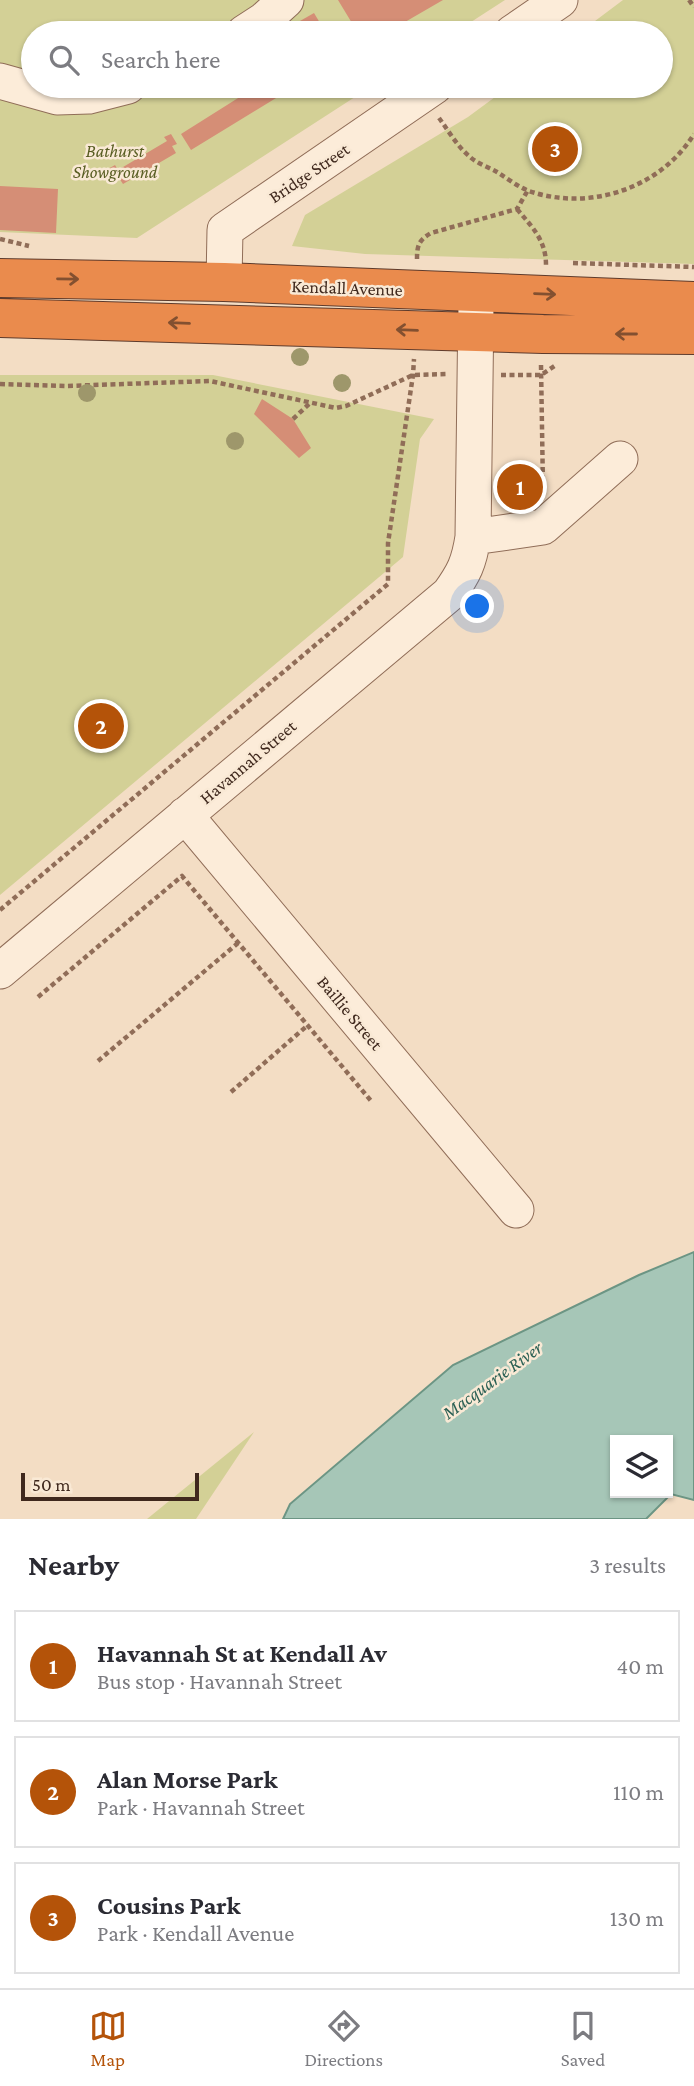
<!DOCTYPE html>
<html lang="en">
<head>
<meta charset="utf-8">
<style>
  body { margin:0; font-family:"Crimson Pro",serif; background:#f2f2f3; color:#2b2b33 }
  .controls { position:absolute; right:21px; bottom:21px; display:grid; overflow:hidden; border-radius:0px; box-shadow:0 2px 5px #0004 }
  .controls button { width:63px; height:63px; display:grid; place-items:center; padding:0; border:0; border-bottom:2px solid #e1e1e2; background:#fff; color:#2b2b33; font:35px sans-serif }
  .scale { position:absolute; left:21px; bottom:18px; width:178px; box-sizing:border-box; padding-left:7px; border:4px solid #3f281d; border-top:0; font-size:19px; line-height:24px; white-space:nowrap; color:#3f281d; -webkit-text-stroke:5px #f9e9d5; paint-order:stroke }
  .you { position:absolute; left:478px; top:607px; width:24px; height:24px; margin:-18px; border:5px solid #fff; border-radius:50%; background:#1a73e8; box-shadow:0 0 0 10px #1a73e833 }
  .badge { display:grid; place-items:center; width:46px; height:46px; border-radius:50%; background:#b45309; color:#fff; font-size:23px; font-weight:700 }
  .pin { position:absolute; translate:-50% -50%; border:4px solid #fff; box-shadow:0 2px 7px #0006 }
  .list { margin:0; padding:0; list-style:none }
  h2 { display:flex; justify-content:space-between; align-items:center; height:91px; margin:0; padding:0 28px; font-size:30px }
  h2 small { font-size:23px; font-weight:400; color:#7c7c81 }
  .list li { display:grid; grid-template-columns:46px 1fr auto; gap:21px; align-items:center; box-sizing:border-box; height:112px; margin:0 14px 14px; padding:0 14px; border:2px solid #e1e1e2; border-radius:0px }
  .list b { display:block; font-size:26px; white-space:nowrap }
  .list p { margin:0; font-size:23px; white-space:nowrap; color:#7c7c81 }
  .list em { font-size:23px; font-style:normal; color:#7c7c81 }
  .icon { flex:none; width:38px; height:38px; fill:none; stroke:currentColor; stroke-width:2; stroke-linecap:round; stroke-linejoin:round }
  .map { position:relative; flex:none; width:694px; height:1519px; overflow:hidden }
  .search { position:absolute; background:#fff; box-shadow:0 2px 5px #0004; left:21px; right:21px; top:21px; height:77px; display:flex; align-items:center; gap:18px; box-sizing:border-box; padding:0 24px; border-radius:38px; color:#7c7c81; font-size:26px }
  .sheet { height:469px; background:#fff }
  nav { display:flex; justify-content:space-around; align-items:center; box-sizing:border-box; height:98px; border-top:2px solid #e1e1e2; background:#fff; font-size:19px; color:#7c7c81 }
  nav a { display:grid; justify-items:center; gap:4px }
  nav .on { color:#b45309 }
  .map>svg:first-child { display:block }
  .green { fill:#d3d096 }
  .water { fill:#a6c6b7; stroke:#6c9584; stroke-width:2; fill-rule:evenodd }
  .building { fill:#d58e76 }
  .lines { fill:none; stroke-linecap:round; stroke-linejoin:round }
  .minor-casing { stroke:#906d58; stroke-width:37 }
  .highway-casing { stroke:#5e3b2c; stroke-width:40 }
  .path { stroke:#906d58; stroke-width:4.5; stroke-dasharray:5 3.5; stroke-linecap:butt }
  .minor { stroke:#fcecd9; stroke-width:35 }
  .highway { stroke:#ea8b4d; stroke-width:38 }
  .tree { fill:#9e976b }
  .oneway { stroke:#835030 }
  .labels { text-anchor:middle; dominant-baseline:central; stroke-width:5; stroke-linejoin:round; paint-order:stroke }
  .park-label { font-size:18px; font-style:italic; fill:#585d22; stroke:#f9e9d5 }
  .street-label { font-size:18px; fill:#3f281d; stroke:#f9e9d5 }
  .water-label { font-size:19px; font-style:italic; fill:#2b6054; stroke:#f9e9d5 }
</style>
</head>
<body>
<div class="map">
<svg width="694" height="1519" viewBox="0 0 694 1519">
  <rect width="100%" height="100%" fill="#f3ddc4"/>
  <path class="green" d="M0,0H505L454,33H33V86H372L137,238L0,232Z
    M623,0H694V264L365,254L292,246L305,215L468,117L510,86H661V33H579Z
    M0,375H213L434,419L420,439L403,557L0,895Z
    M254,1432L196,1519H147Z"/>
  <path class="water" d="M694,1252V1500L671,1494L646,1519H283L290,1504L453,1365L639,1275ZM615,1440H668V1493H615Z"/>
  <path class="building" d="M338,0H443L386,33H358Z
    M314,13L326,33H279Z
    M257,86H275L281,95L191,150L181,134Z
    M171,134L177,144L172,146L176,153L123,184L119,178L115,180L108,169L115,165L118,170L167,141L164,137Z
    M0,186L58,189L56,233L0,230Z
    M262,399L293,419L311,448L299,458L254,414Z"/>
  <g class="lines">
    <g class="minor-casing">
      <path id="minor" d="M244,33L264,20L286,0
        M512,33L560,0
        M0,81L57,97L89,96L128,86
        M224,282L225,230L435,86
        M473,537L543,527L620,459
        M185,815L516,1210
        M0,971L449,594C464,573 469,563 473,537L476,304"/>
    </g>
    <g class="highway-casing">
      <path id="highway" d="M0,278L224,282L694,301
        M0,318L543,334L694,335"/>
    </g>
    <path class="path" d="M689,0L694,7
      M439,118C448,130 457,146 469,156C476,163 488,167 497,172C507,178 518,187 529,191C590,212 661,188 694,134
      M517,209C532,227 546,240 546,265
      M0,239L29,246
      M417,259C417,245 419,240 431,233L517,209L528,190
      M573,263L694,267
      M541,365L543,489
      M501,375H541L556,365
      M0,384L66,386L210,381L336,408L346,406L413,375L447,374
      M293,419L309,404
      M0,910L388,584V543L413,375L414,359
      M38,997L182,876L372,1102
      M98,1061L238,943
      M231,1092L308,1025"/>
    <use href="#minor" class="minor"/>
    <use href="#highway" class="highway"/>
  </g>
  <g class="tree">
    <circle cx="300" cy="357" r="9"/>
    <circle cx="342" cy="383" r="9"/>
    <circle cx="87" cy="393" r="9"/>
    <circle cx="235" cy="441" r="9"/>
  </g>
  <defs><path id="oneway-shaft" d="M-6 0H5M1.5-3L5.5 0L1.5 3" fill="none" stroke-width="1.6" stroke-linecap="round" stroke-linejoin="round" transform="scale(1.75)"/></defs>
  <g class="oneway">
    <use href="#oneway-shaft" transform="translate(68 279) rotate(1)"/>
    <use href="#oneway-shaft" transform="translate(545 294) rotate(2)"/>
    <use href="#oneway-shaft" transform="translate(179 323) rotate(-178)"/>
    <use href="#oneway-shaft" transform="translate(407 330) rotate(-178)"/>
    <use href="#oneway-shaft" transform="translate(626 334) rotate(-180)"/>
  </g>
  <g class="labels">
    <g class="park-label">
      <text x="115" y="151">Bathurst<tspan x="115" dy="21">Showground</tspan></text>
    </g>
    <g class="street-label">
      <text transform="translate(309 173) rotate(-34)">Bridge Street</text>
      <text transform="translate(347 288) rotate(2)">Kendall Avenue</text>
      <text transform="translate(248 762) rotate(-40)">Havannah Street</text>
      <text transform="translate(350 1013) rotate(50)">Baillie Street</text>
    </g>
    <g class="water-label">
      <text transform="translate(492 1380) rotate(-36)">Macquarie River</text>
    </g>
  </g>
</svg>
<div class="controls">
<button><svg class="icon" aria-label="layers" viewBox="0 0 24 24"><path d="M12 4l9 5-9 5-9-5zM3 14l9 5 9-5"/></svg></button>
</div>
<div class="scale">50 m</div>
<div class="you"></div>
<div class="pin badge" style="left:520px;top:487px">1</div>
<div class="pin badge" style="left:101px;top:726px">2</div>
<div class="pin badge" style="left:555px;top:149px">3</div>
<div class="search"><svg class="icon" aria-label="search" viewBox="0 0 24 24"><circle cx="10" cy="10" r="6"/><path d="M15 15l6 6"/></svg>Search here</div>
</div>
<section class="sheet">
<h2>Nearby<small>3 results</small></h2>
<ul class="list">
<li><span class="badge">1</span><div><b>Havannah St at Kendall Av</b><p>Bus stop · Havannah Street</p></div><em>40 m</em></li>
<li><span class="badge">2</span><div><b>Alan Morse Park</b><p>Park · Havannah Street</p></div><em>110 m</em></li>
<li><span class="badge">3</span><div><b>Cousins Park</b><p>Park · Kendall Avenue</p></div><em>130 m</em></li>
</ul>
</section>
<nav>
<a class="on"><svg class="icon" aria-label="map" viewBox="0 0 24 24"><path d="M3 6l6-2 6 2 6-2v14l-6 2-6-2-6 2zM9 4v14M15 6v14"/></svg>Map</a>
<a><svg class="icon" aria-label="directions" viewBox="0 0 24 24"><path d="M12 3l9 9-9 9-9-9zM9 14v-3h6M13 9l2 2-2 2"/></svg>Directions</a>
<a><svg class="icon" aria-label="saved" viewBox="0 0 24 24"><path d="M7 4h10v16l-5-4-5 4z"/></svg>Saved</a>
</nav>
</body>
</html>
